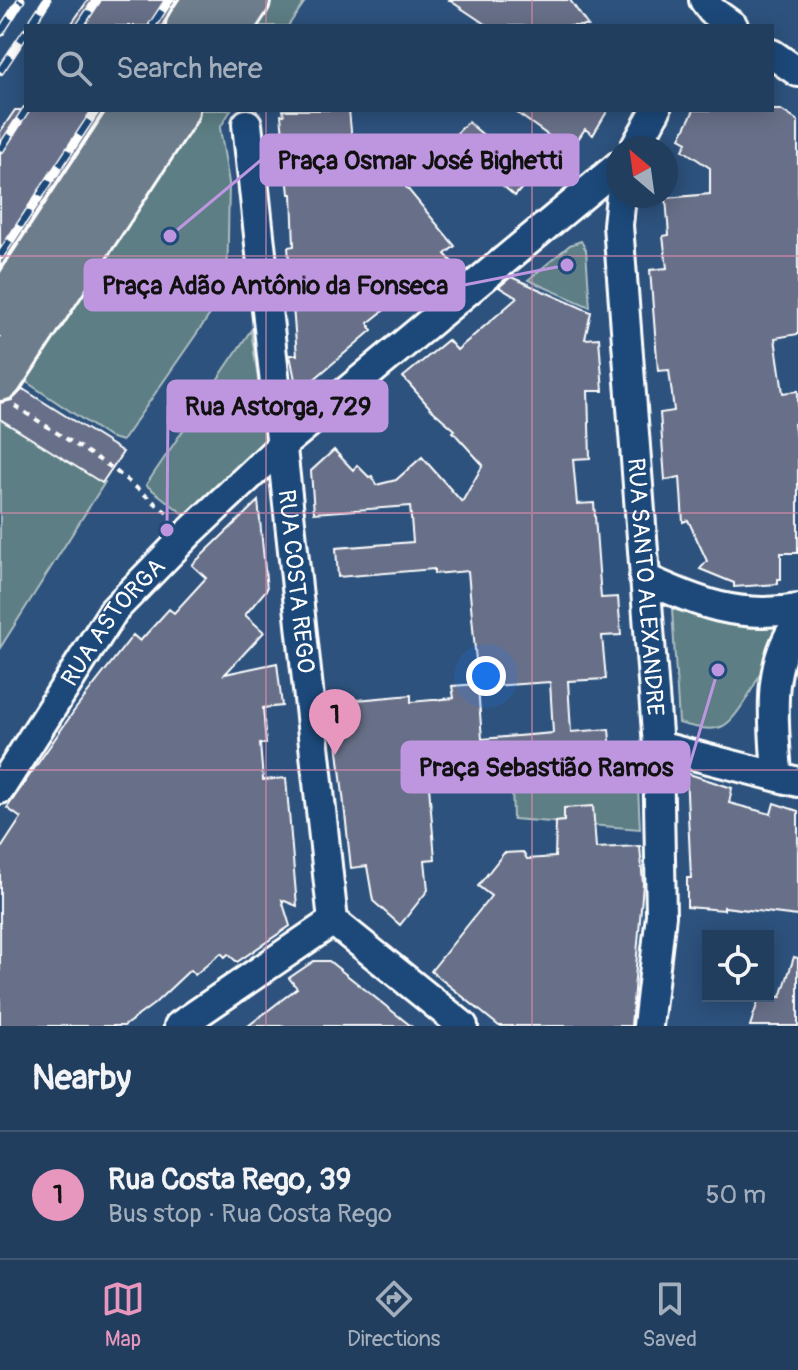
<!DOCTYPE html>
<html lang="en">
<head>
<meta charset="utf-8">
<style>
  body { margin:0; font-family:Pangolin,sans-serif; background:#2a4564; color:#f1f3f6 }
  .controls { position:absolute; right:24px; bottom:24px; display:grid; overflow:hidden; border-radius:0px; box-shadow:0 4px 20px #0003 }
  .controls button { width:72px; height:72px; display:grid; place-items:center; padding:0; border:0; border-bottom:2px solid #3f5773; background:#223e5e; color:#f1f3f6; font:40px sans-serif }
  .compass { position:absolute; left:606px; top:136px; width:72px; height:72px; border-radius:50%; background:#223e5e; box-shadow:0 4px 20px #0003; rotate:331deg }
  .you { position:absolute; left:486px; top:676px; width:28px; height:28px; margin:-20px; border:6px solid #fff; border-radius:50%; background:#1a73e8; box-shadow:0 0 0 12px #1a73e833 }
  .badge { display:grid; place-items:center; width:52px; height:52px; border-radius:50%; background:#e797bd; color:#111; font-size:26px; font-weight:700 }
  .pin { position:absolute; translate:-50% -66px; filter:drop-shadow(0 2px 4px #0008) }
  .pin::after { content:''; position:absolute; top:42px; width:28px; height:24px; background:inherit; clip-path:polygon(0 0,100% 0,50% 100%) }
  .list { margin:0; padding:0; list-style:none }
  h2 { display:flex; justify-content:space-between; align-items:center; height:104px; margin:0; padding:0 32px; font-size:34px }
  h2 small { font-size:26px; font-weight:400; color:#a2aebc }
  .list li { display:grid; grid-template-columns:52px 1fr auto; gap:24px; align-items:center; box-sizing:border-box; height:128px; padding:0 32px; border-top:2px solid #3f5773 }
  .list b { display:block; font-size:30px; white-space:nowrap }
  .list p { margin:0; font-size:26px; white-space:nowrap; color:#a2aebc }
  .list em { font-size:26px; font-style:normal; color:#a2aebc }
  .icon { flex:none; width:44px; height:44px; fill:none; stroke:currentColor; stroke-width:2; stroke-linecap:round; stroke-linejoin:round }
  .map { position:relative; flex:none; width:798px; height:1026px; overflow:hidden }
  .search { position:absolute; background:#223e5e; box-shadow:0 4px 20px #0003; left:24px; right:24px; top:24px; height:88px; display:flex; align-items:center; gap:20px; box-sizing:border-box; padding:0 28px; border-radius:0px; color:#a2aebc; font-size:30px }
  .sheet { height:232px; background:#223e5e }
  nav { display:flex; justify-content:space-around; align-items:center; box-sizing:border-box; height:112px; border-top:2px solid #3f5773; background:#223e5e; font-size:22px; color:#a2aebc }
  nav a { display:grid; justify-items:center; gap:4px }
  nav .on { color:#e797bd }
  .map>svg:first-child { display:block }
  .green { fill:#5b7e84; stroke:#adbec2; stroke-width:2 }
  .building { fill:#677089; stroke:#fff; stroke-width:2; fill-rule:evenodd }
  .lines { fill:none; stroke-linecap:round; stroke-linejoin:round }
  .minor-casing { stroke:#fff; stroke-width:34 }
  .trunk-casing { stroke:#fff; stroke-width:50 }
  .path { stroke:#fff; stroke-width:4; stroke-dasharray:6 6; stroke-linecap:butt }
  .minor { stroke:#1f4a7a; stroke-width:28 }
  .trunk { stroke:#6d7d8c; stroke-width:44 }
  .rail-casing { stroke:#fff; stroke-width:9 }
  .rail { stroke:#1f4a7a; stroke-width:6; stroke-dasharray:18; stroke-linecap:butt }
  .grid { fill:none; stroke:#e08cad; stroke-width:2; stroke-opacity:0.55 }
  .labels { text-anchor:middle; dominant-baseline:central; stroke-width:8; stroke-linejoin:round; paint-order:stroke }
  .street-label { font-size:24px; fill:#fff; stroke:#1f4a7a }
  .leader { fill:none; stroke:#bd96df; stroke-width:3 }
  .callout-dot { fill:#bd96df; stroke:#1f4a7a; stroke-width:3 }
  .callout { fill:#bd96df; stroke:#bd96df; stroke-width:3 }
  .callout-label { font-size:26px; text-anchor:middle; font-weight:bold; fill:#111 }
</style>
</head>
<body>
<div class="map">
<svg width="798" height="1026" viewBox="0 0 798 1026">
  <rect width="100%" height="100%" fill="#2d527d"/>
  <filter id="ink" filterUnits="userSpaceOnUse"><feTurbulence type="fractalNoise" baseFrequency=".0125" numOctaves="2"/><feDisplacementMap in="SourceGraphic" scale="16" xChannelSelector="R" yChannelSelector="G"/><feConvolveMatrix kernelMatrix="1 2 1 2 8 2 1 2 1" color-interpolation-filters="sRGB"/></filter>
  <g filter="url(#ink)">
    <path class="green" d="M269,0H306L288,26H251Z
      M197,110H231L220,128L229,183L227,290L122,441L109,437L16,375Z
      M581,241L586,250L590,307L528,280L570,245Z
      M251,330L268,449L190,519L146,485Z
      M0,420L105,482L0,648Z
      M672,609L724,624L783,628C772,649 742,718 723,726C711,732 692,727 679,723Z
      M636,746L640,829L513,819L511,748Z"/>
    <path class="building" d="M88,0H176L162,26H70Z
      M449,0H570L588,26H488Z
      M15,110H104L0,268V132Z
      M283,110H349L354,162L383,159L455,246L445,254L453,263L410,299L406,293L368,323L372,330L305,387L295,380L290,355H297L288,247L294,246L292,194H289L281,115H284Z
      M513,110H608L593,135L585,129L570,151Z
      M694,110H781L798,121V334L775,338L783,393L798,391V423L794,424L798,452V553H781V579H778V584L734,587V583L700,569L707,561L688,520L683,522L680,477L665,480L660,413L674,411L669,370L658,371L650,270L667,268L663,236L669,235L666,198L710,194V168L683,150L687,142L680,138Z
      M468,122L532,176L515,196L487,172L484,176L449,141Z
      M511,277L591,312L585,339L599,338L603,391H588L590,458L573,459L577,504L594,503L601,598L618,597L621,635L602,636L606,679L568,681L571,732L609,729L612,763L507,769L508,782L475,784V778L436,781L437,785L429,786L435,859L425,860L428,890L400,925L373,901L367,866L351,868L333,705L346,704V701L411,695V702L454,698L452,686L478,684L468,571L434,574V569L338,577L336,548L413,542L410,506L314,513L311,471L334,450L353,470L357,465L369,477L372,476L376,485L396,480L422,457L462,502L483,465L453,432L455,430L432,410L403,377L448,340L457,350L517,298L499,287ZM550,682L553,733L482,739L478,687Z
      M23,389L123,452L102,483L0,419V403L12,400Z
      M258,501L267,589L245,615L264,632L225,674L277,663L282,706L263,708L266,744H260L263,780L286,778L297,906L282,900L290,926L237,962L228,954L225,957L221,953L195,975L190,970L154,1004L124,1026H0V850L21,818L7,808L74,711L133,635L140,641L169,609L174,613L206,578L192,565Z
      M686,773L732,788L729,803L771,814L774,803L798,811V916L724,907V910L687,907V878H691Z
      M593,806L596,848L640,846L643,884L631,1026H499L431,971L491,896L478,886L504,853L523,852L527,859L555,857L556,822L564,821V808Z
      M794,957L798,958V1026H750L760,996L781,997Z
      M314,961H329L411,1026H248L297,988L289,978Z"/>
    <g class="lines">
      <g class="minor-casing">
        <g id="minor">
          <path d="M704,0L712,11L733,26"/>
          <path d="M772,54L798,72"/>
          <path id="s1" d="M247,124L333,921L463,1026"/>
          <path d="M635,148L656,110"/>
          <path id="s2" d="M621,196L618,225L658,746L661,915L648,1026"/>
          <path d="M644,578C698,603 738,619 798,609"/>
          <path d="M658,746L798,782"/>
          <path d="M777,775C774,723 765,666 798,622"/>
          <path id="s3" d="M0,789L114,610L190,532L281,446L618,166"/>
          <path d="M179,1026L333,921"/>
        </g>
      </g>
      <g class="trunk-casing">
        <path id="trunk" d="M189,26L206,0
          M230,26L247,0
          M0,314L134,110
          M0,378L176,110"/>
      </g>
      <path class="path" d="M15,406L112,468L171,516"/>
      <use href="#minor" class="minor"/>
      <use href="#trunk" class="trunk"/>
      <g class="rail-casing">
        <path id="rail" d="M30,26L47,0
          M80,26L97,0
          M152,26L169,0
          M0,33L21,0
          M0,71L26,32
          M0,150L26,110
          M0,256L96,110"/>
      </g>
      <use href="#rail" class="rail"/>
    </g>
  </g>
  <path class="grid" d="M266,0V26M532,0V26M266,110V1026M532,110V1026M0,256H798M0,513H798M0,770H798"/>
  <g class="labels">
    <g class="street-label">
      <text stroke="none"><textPath href="#s1" startOffset="460">RUA COSTA REGO</textPath></text>
      <text stroke="none"><textPath href="#s2" startOffset="392">RUA SANTO ALEXANDRE</textPath></text>
      <text stroke="none"><textPath href="#s3" startOffset="202">RUA ASTORGA</textPath></text>
    </g>
  </g>
  <path class="leader" d="M170 236L261 160M567 265L464 285M167 530L168 406M718 670L689 767"/>
  <g class="callout-dot">
    <circle cx="170" cy="236" r="8"/>
    <circle cx="567" cy="265" r="8"/>
    <circle cx="167" cy="530" r="8"/>
    <circle cx="718" cy="670" r="8"/>
  </g>
  <g class="callout">
    <rect x="261" y="135" width="317" height="50" rx="8"/>
    <rect x="85" y="260" width="379" height="50" rx="8"/>
    <rect x="168" y="381" width="219" height="50" rx="8"/>
    <rect x="402" y="742" width="287" height="50" rx="8"/>
  </g>
  <g class="callout-label">
    <text x="420" y="169">Praça Osmar José Bighetti</text>
    <text x="275" y="294">Praça Adão Antônio da Fonseca</text>
    <text x="278" y="415">Rua Astorga, 729</text>
    <text x="546" y="776">Praça Sebastião Ramos</text>
  </g>
</svg>
<div class="controls">
<button><svg class="icon" aria-label="locate" viewBox="0 0 24 24"><circle cx="12" cy="12" r="6"/><path d="M12 2v4M12 18v4M2 12h4M18 12h4"/></svg></button>
</div>
<svg class="compass" viewBox="-18 -18 36 36"><path d="M0-13l5 13h-10z" fill="#e53935"/><path d="M0 13l5-13h-10z" fill="#a2aebc"/></svg>
<div class="you"></div>
<div class="pin badge" style="left:335px;top:755px">1</div>
<div class="search"><svg class="icon" aria-label="search" viewBox="0 0 24 24"><circle cx="10" cy="10" r="6"/><path d="M15 15l6 6"/></svg>Search here</div>
</div>
<section class="sheet">
<h2>Nearby<small></small></h2>
<ul class="list">
<li><span class="badge">1</span><div><b>Rua Costa Rego, 39</b><p>Bus stop · Rua Costa Rego</p></div><em>50 m</em></li>
</ul>
</section>
<nav>
<a class="on"><svg class="icon" aria-label="map" viewBox="0 0 24 24"><path d="M3 6l6-2 6 2 6-2v14l-6 2-6-2-6 2zM9 4v14M15 6v14"/></svg>Map</a>
<a><svg class="icon" aria-label="directions" viewBox="0 0 24 24"><path d="M12 3l9 9-9 9-9-9zM9 14v-3h6M13 9l2 2-2 2"/></svg>Directions</a>
<a><svg class="icon" aria-label="saved" viewBox="0 0 24 24"><path d="M7 4h10v16l-5-4-5 4z"/></svg>Saved</a>
</nav>
</body>
</html>
